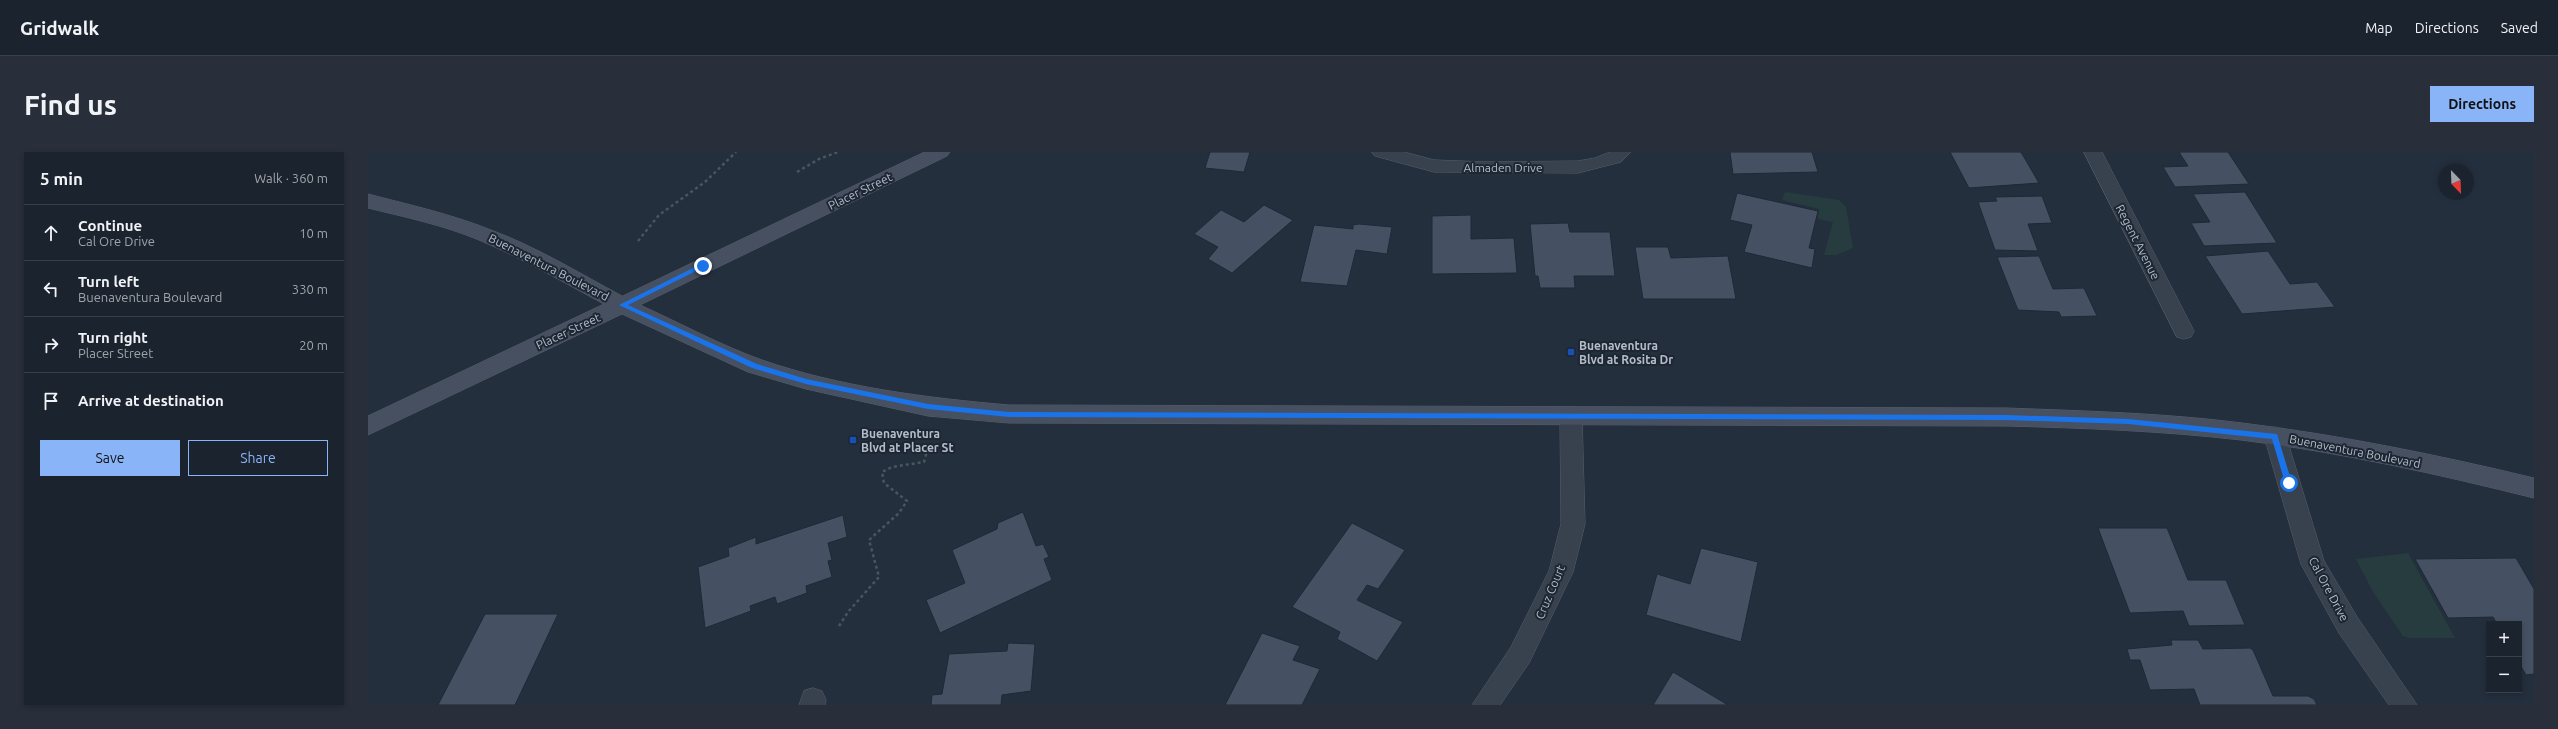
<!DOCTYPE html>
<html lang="en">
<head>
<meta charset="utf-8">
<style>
  body { margin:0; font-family:Ubuntu,sans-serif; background:#282f3a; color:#f1f3f6 }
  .controls { position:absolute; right:12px; bottom:12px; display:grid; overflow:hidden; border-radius:0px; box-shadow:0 2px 6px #0003 }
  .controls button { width:36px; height:36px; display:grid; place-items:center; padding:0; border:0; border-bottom:1px solid #39404a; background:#1b232e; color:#f1f3f6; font:20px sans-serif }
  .compass { position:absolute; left:2070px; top:12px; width:36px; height:36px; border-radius:50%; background:#1b232e; box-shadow:0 2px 6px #0003; rotate:157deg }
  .stop { position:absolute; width:12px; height:12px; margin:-9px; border:3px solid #1a73e8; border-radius:50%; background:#fff }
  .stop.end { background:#1a73e8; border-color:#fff; box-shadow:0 1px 4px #0008 }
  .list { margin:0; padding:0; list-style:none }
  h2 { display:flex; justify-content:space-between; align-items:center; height:52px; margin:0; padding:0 16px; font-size:17px }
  h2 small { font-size:13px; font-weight:400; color:#a0a4aa }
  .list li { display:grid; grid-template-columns:26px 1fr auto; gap:12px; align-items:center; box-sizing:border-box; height:56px; padding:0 16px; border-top:1px solid #39404a }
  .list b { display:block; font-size:15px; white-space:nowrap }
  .list p { margin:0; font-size:13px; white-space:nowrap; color:#a0a4aa }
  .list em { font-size:13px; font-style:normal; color:#a0a4aa }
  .actions { display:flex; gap:8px; padding:12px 16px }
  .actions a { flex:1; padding:9px 0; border:1px solid #8ab4f8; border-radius:0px; text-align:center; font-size:14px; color:#8ab4f8 }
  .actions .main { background:#8ab4f8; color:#111 }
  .icon { flex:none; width:22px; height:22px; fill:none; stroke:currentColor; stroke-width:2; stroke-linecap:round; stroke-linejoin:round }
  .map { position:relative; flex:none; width:2166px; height:553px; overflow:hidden; border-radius:0px }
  header { display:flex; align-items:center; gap:24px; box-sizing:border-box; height:56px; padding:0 20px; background:#1b232e; border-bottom:1px solid #39404a }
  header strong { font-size:19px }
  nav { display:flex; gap:22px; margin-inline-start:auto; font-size:14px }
  .intro { display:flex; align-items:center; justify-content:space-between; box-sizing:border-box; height:96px; padding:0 24px }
  h1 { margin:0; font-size:28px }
  .button { padding:10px 18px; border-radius:0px; background:#8ab4f8; color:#111; font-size:14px; font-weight:700 }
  main { display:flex; gap:24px; padding:0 24px }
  aside { flex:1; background:#1b232e; border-radius:0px; box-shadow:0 2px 6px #0003 }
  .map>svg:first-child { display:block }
  .green { fill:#263c3f }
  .building { fill:#455162; stroke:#1f2835 }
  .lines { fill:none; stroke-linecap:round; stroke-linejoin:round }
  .minor-casing { stroke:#565f6c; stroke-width:1 }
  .secondary-casing { stroke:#565f6c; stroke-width:1 }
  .path { stroke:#44595c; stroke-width:2.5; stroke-dasharray:3 3; stroke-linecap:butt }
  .minor { fill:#38414e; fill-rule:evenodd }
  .secondary { fill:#465061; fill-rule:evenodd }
  .route { fill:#1a73e8 }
  .transit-dot { fill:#1a4fb4; stroke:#1d2633; stroke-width:1.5 }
  .labels { text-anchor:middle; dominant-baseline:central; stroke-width:4; stroke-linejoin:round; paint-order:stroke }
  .street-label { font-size:12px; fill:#b4bcc9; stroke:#1d2633 }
  .poi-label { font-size:12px; font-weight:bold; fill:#b4bcc9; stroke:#1d2633; text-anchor:start }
</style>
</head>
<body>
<header>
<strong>Gridwalk</strong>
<nav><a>Map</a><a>Directions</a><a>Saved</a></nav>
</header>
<div class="intro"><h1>Find us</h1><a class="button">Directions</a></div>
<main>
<aside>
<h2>5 min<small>Walk · 360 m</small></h2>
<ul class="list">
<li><svg class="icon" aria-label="ahead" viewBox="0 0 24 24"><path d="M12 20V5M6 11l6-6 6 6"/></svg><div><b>Continue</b><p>Cal Ore Drive</p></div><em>10 m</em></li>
<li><svg class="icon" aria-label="left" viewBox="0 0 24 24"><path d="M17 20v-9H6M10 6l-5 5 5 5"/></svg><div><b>Turn left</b><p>Buenaventura Boulevard</p></div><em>330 m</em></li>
<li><svg class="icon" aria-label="right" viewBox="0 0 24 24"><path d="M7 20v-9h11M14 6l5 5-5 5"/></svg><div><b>Turn right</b><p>Placer Street</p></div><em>20 m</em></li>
<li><svg class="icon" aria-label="arrive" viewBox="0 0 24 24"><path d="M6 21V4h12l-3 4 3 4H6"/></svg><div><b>Arrive at destination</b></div></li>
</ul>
<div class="actions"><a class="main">Save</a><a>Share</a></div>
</aside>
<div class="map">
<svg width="2166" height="553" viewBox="0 0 2166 553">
  <rect width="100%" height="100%" fill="#242f3e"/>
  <path class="green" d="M1417,40L1471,48L1478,55L1485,96L1468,103H1456L1465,70L1450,67L1451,57L1414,48Z
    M2040,401L2087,486H2041L2035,484L2005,440L1988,407Z"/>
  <path class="building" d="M842,0H882L876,20L837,16Z
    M1362,0H1444L1450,20L1365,22Z
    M1582,0H1653L1671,31L1601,36Z
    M1811,0H1860L1881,32L1807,35L1795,15L1820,14Z
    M1877,40L1909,91L1836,94L1823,71L1842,70L1825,42Z
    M1369,41L1450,59L1441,96L1447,97L1444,116L1376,100L1384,73L1362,68Z
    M1674,44L1684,71L1660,72L1670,99L1627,98L1610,50L1629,49L1627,45Z
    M896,53L925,68L864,121L840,107L850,95L826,82L853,58L876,70Z
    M1103,63V87L1146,86L1149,121L1064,122V64Z
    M1200,71L1202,80H1242L1247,124H1206L1207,136H1172L1170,124H1167L1162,72Z
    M991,72L1024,75L1019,102L988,98L979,134L932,130L946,73L985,77V73Z
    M1267,95H1300L1303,106L1360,104L1368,147H1275Z
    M1900,99L1922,132L1949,130L1967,155L1874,162L1837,104Z
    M1671,104L1685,137L1716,136L1729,164L1693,165L1691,160L1650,158L1629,105Z
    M655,360L668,394L675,392L681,405L676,407L684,428L572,481L558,448L597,431L584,398L629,377L630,371Z
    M475,363L479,385L460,391L464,408L460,409L464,425L438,434L439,441L409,452L407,445L382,454L383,459L337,476L330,415L361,404L360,396L388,385V392Z
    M984,371L1037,398L1010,437L999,433L989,448L1035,470L1009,509L969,487L972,480L924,455Z
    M1730,376H1799L1820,428H1858L1877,473L1821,474L1815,459L1762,461Z
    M1333,396L1390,410L1373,490L1278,463L1289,422L1322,432Z
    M2148,406L2166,437V522L2158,523L2151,511V472H2129L2125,465L2080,466L2047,407Z
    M117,462H190L147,553H70Z
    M894,481L932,494L925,508L952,517L934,553H857Z
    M1803,488H1830L1835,497L1882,496L1885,498L1905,544H1940L1946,547L1949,553H1832L1826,537L1782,538L1772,508H1762L1759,497L1804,493Z
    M640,491L667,492L663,539L634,543L633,553H563L564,543L574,542L581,502L639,499Z
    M1305,520L1360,553H1285Z"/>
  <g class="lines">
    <g class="minor-casing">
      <path id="minor" d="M1004,0H1036L1066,8L1118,10L1210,9L1227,6L1242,0H1263L1253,10L1210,21L1066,20L1007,4Z
        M1716,0H1734L1826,179L1823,185L1816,187L1809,185Z
        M1203,255L1211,258L1214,264L1217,372L1205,420L1161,511L1132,553H1104L1143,495L1181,419L1193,372L1192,264L1195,258Z
        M1907,275L1915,278L1918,284L1956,409L1989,465L2049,553H2021L1971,481L1933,412L1896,284L1899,278Z
        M445,536L454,539L458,548L457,553H431L436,539Z"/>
    </g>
    <g class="secondary-casing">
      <path id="secondary" d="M557,0H582L579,4L272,153C312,171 352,193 394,208C472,235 559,246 641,253L1638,256C1717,259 1796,261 1874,271C1972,283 2070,303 2166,326V346C2069,322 1972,300 1873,288C1795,279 1716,276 1638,274L641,271L560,264L438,237L380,220L254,162L0,283V264L236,152C195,130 154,106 111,88C75,73 37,65 0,56V42C42,53 83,62 123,78C169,95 211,121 254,144Z"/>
    </g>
    <path class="path" d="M429,20L451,7L470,0
      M270,89L291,63L337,30L368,0
      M471,474L480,460L511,425L501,388L531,361L539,349L516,331L514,320L524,315L556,310L559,299"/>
    <use href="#minor" class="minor"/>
    <use href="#secondary" class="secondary"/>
  </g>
  <path class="route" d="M333,112L338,114L260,153L389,212L438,227L560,252L641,260L1638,263L1760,267L1909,282L1924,331L1921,334L1917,331L1904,287L1760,272L1638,268L641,265L560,257L438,232L384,216L251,153Z"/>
  <g class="transit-dot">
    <rect x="1199" y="196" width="8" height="8" rx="2"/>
    <rect x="481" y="284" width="8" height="8" rx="2"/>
  </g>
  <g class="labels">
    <g class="street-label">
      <text x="1135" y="15">Almaden Drive</text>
      <text transform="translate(492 39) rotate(-26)">Placer Street</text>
      <text transform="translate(1770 90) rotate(63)">Regent Avenue</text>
      <text transform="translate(181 115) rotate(27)">Buenaventura Boulevard</text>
      <text transform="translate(200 179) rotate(-25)">Placer Street</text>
      <text transform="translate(1987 299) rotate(11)">Buenaventura Boulevard</text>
      <text transform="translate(1961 437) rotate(62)">Cal Ore Drive</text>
      <text transform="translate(1182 440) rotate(-67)">Cruz Court</text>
    </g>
    <g class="poi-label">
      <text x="1211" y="193">Buenaventura<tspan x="1211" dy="14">Blvd at Rosita Dr</tspan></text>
      <text x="493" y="281">Buenaventura<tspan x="493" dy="14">Blvd at Placer St</tspan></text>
    </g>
  </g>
</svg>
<div class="controls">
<button>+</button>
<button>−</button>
</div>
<svg class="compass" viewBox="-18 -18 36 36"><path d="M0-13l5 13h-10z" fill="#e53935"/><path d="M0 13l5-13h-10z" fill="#a0a4aa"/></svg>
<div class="stop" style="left:1921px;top:331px"></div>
<div class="stop end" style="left:335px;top:114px"></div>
</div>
</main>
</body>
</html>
